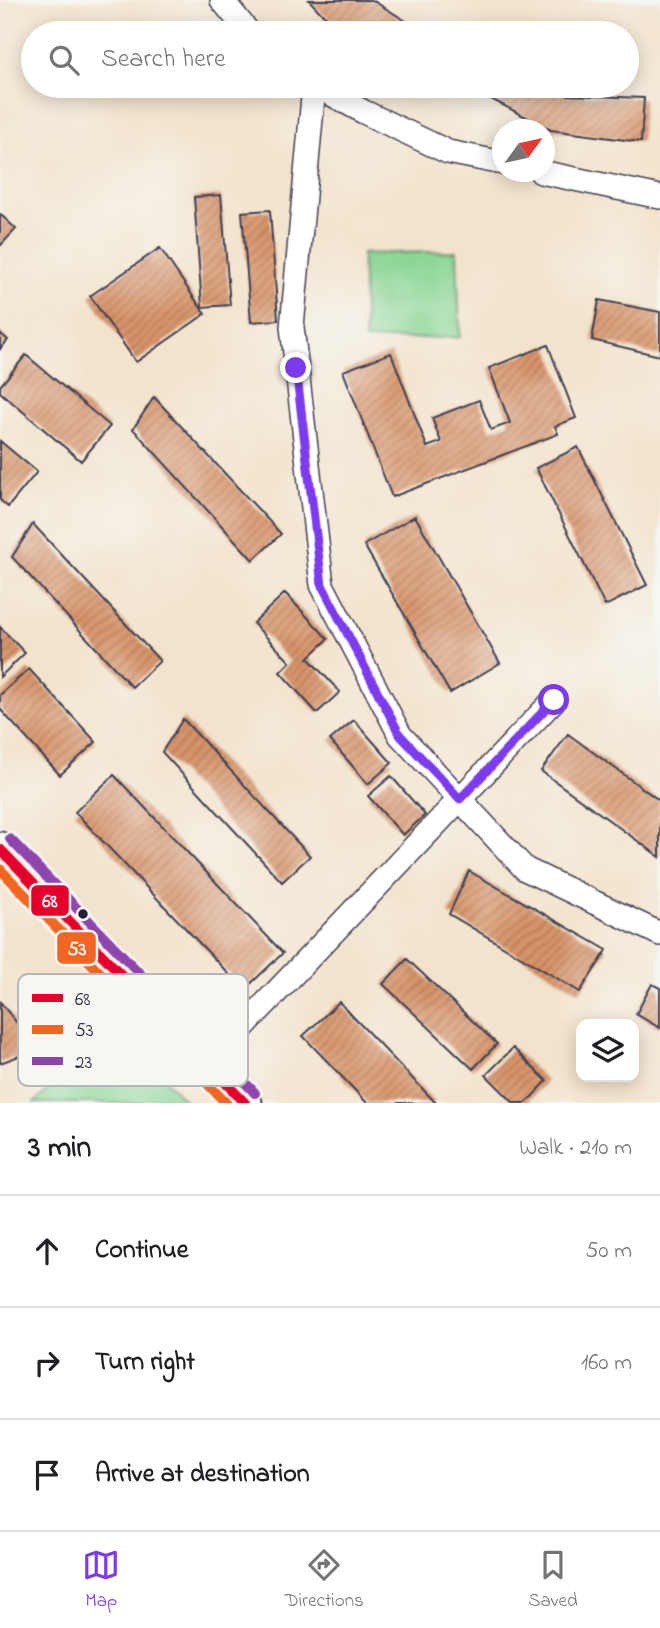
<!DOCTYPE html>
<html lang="en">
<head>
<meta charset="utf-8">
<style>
  body { margin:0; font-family:"Indie Flower",sans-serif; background:#f2f2f2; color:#202124 }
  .controls { position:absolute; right:21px; bottom:21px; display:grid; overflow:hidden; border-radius:14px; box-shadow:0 4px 18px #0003 }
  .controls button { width:63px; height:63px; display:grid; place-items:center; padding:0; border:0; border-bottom:2px solid #e0e0e0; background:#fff; color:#202124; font:35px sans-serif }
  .compass { position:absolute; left:492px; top:119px; width:63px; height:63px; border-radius:50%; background:#fff; box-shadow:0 4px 18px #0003; rotate:57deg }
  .stop { position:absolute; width:21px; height:21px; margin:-16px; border:5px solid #7c3aed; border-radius:50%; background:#fff }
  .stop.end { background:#7c3aed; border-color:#fff; box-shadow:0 2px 7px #0008 }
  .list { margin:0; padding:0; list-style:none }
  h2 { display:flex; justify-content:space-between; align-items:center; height:91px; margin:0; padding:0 28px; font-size:30px }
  h2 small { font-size:23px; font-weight:400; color:#757577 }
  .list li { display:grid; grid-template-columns:46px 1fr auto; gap:21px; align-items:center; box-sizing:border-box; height:112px; padding:0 28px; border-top:2px solid #e0e0e0 }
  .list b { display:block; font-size:26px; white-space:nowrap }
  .list em { font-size:23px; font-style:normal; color:#757577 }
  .icon { flex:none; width:38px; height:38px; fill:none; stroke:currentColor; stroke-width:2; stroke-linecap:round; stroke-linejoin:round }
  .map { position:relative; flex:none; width:660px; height:1103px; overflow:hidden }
  .search { position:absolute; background:#fff; box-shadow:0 4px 18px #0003; left:21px; right:21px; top:21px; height:77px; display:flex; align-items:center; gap:18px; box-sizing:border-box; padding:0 24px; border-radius:38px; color:#757577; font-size:26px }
  .sheet { height:427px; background:#fff }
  nav { display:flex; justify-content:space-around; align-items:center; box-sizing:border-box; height:98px; border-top:2px solid #e0e0e0; background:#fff; font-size:19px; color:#757577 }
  nav a { display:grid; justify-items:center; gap:4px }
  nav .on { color:#7c3aed }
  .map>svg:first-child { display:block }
  .garden { fill:#88d593; stroke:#557c67; stroke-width:2 }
  .building { fill:url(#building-hatch) }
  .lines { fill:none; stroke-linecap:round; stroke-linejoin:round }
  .minor-casing { stroke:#413f51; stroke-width:26 }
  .secondary-casing { stroke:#413f51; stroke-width:37 }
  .minor { stroke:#fff; stroke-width:23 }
  .secondary { stroke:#fff; stroke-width:33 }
  .bus-1-casing { stroke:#f6f6f2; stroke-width:16 }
  .bus-2-casing { stroke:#f6f6f2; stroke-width:16 }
  .bus-3-casing { stroke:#f6f6f2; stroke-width:16 }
  .bus-1 { stroke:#e4002b; stroke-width:10 }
  .bus-2 { stroke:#f26522; stroke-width:10 }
  .bus-3 { stroke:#8e44ad; stroke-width:10 }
  .route { stroke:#7c3aed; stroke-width:9 }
  .bus-dot { fill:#22223b; stroke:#f6f6f2; stroke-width:2.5 }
  .key { fill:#f6f6f2; stroke:#b6b6bb; stroke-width:2 }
  .key-label { font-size:19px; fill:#22223b }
  .line-badge { stroke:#f6f6f2; stroke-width:2.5 }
  .badge-label { font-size:19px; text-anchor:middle; font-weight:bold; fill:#fff }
</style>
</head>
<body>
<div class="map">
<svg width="660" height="1103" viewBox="0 0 660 1103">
  <defs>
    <pattern id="building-hatch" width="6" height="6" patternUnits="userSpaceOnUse" patternTransform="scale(1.75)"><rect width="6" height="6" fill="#d89469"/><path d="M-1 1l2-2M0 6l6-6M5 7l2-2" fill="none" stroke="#af7858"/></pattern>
  </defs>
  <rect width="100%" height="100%" fill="#f6f6f2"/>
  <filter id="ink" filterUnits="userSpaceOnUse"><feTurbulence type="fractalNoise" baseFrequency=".0143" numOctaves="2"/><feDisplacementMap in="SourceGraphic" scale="14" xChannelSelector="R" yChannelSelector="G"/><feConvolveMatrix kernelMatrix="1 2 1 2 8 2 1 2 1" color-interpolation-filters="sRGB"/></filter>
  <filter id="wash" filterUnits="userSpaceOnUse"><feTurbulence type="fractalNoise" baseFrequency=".00686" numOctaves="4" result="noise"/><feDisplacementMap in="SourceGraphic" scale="28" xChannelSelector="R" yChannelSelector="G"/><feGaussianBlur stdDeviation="1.57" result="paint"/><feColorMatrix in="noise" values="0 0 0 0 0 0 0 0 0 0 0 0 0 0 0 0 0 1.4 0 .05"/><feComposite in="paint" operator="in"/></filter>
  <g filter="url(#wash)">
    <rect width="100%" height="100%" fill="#f3e3cc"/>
    <path class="garden" d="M457,251L460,337L365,340L362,254Z
      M115,1026L187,1103H34L115,1027Z"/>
    <g id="blocks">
      <path class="building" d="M309,0H372L419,29L417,33H352L321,13Z
        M466,86H551L567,95L644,98L641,142L551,130Z
        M221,195L230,305L202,307L194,197Z
        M270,210L278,320L251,322L242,212Z
        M0,214L16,229L0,246Z
        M160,248L205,314L136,362L90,296Z
        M599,300L660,312V356L592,340Z
        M0,333L8,340L0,349Z
        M548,345L576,418L555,426L558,434L392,497L343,371L391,353L427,447L441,442L432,418L479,400L491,430L510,423L489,368Z
        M26,355L110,426L81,461L0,392V386Z
        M154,397L281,534L253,560L133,429Z
        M0,441L37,472L8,507L0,500Z
        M578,447L647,585L605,606L536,468Z
        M415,516L500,663L450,693L364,545Z
        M33,524L160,661L132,687L12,557Z
        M285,593L328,639L308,658L340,692L317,713L280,672L290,662L253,623Z
        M0,627L25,653L0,677Z
        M29,669L96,742L60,775L0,709V695Z
        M183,719L310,856L282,882L162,752Z
        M354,720L392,763L368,784L330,740Z
        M568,734L660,801V857L541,771Z
        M114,775L283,953L244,990L75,812Z
        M391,776L425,815L403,835L368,796Z
        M469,871L607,950L580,992L449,914Z
        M407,959L497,1044L473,1069L383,984Z
        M652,984L660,988V1028L636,1014Z
        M0,1002L38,1049L0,1063Z
        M339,1002L436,1103H367L303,1036Z
        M513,1048L547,1081L526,1103H514L486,1075Z"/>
    </g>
  </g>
  <g filter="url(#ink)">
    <use href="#blocks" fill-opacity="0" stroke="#413f51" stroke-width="2"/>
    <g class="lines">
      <g class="minor-casing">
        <path id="minor" d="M222,0L249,33
          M314,86L292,327L322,585L400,735L525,869L660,934
          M317,86L364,112L448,152L503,163
          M541,172L660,197
          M207,1065L554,700"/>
      </g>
      <g class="secondary-casing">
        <path id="secondary" d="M0,849L245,1103"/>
      </g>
      <use href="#minor" class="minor"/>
      <use href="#secondary" class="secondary"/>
      <g class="bus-1-casing">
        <path id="bus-1" d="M0,849L245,1103"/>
      </g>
      <g class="bus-2-casing">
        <path id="bus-2" d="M0,869L226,1103"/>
      </g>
      <g class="bus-3-casing">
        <path id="bus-3" d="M10,839L255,1093"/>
      </g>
      <use href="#bus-1" class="bus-1"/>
      <use href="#bus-2" class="bus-2"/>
      <use href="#bus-3" class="bus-3"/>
    </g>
  </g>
  <g class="lines" filter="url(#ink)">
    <path class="route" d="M296,368L322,585L400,735L460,799L554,700"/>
  </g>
  <circle class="bus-dot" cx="83" cy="914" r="6"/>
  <rect x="18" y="974" width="230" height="112" rx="10" class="key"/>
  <rect x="32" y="994" width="31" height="8" fill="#e4002b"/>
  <rect x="32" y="1025" width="31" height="9" fill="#f26522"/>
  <rect x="32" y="1057" width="31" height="8" fill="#8e44ad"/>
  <g class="key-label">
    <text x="75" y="1005">68</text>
    <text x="75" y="1036">53</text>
    <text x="75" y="1068">23</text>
  </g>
  <g class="line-badge">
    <rect x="30" y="884" width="40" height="33" rx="7" fill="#e4002b"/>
    <rect x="56" y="931" width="41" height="34" rx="7" fill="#f26522"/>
  </g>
  <g class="badge-label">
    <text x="50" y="907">68</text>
    <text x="77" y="955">53</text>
  </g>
</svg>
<div class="controls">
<button><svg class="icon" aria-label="layers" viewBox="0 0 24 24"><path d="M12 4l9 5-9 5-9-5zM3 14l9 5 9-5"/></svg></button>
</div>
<svg class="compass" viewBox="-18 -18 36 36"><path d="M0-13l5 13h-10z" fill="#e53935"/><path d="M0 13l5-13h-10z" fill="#757577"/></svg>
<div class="stop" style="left:554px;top:700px"></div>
<div class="stop end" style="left:296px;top:368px"></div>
<div class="search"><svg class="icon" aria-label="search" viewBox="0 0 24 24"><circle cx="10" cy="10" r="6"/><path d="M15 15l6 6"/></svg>Search here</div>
</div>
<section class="sheet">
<h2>3 min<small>Walk · 210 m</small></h2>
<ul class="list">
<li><svg class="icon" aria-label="ahead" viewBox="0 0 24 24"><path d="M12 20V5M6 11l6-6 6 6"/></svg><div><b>Continue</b></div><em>50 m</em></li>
<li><svg class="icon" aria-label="right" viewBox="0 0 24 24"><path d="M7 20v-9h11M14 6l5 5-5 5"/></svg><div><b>Turn right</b></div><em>160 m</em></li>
<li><svg class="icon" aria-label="arrive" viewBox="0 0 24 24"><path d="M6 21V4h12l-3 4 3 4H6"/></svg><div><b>Arrive at destination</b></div></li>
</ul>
</section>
<nav>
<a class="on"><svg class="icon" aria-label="map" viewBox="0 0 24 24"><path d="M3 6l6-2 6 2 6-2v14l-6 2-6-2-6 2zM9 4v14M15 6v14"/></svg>Map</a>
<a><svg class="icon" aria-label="directions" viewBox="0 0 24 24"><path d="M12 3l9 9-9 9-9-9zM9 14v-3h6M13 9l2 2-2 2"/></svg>Directions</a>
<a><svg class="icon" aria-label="saved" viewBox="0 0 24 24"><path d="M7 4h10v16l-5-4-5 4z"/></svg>Saved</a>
</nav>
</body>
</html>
